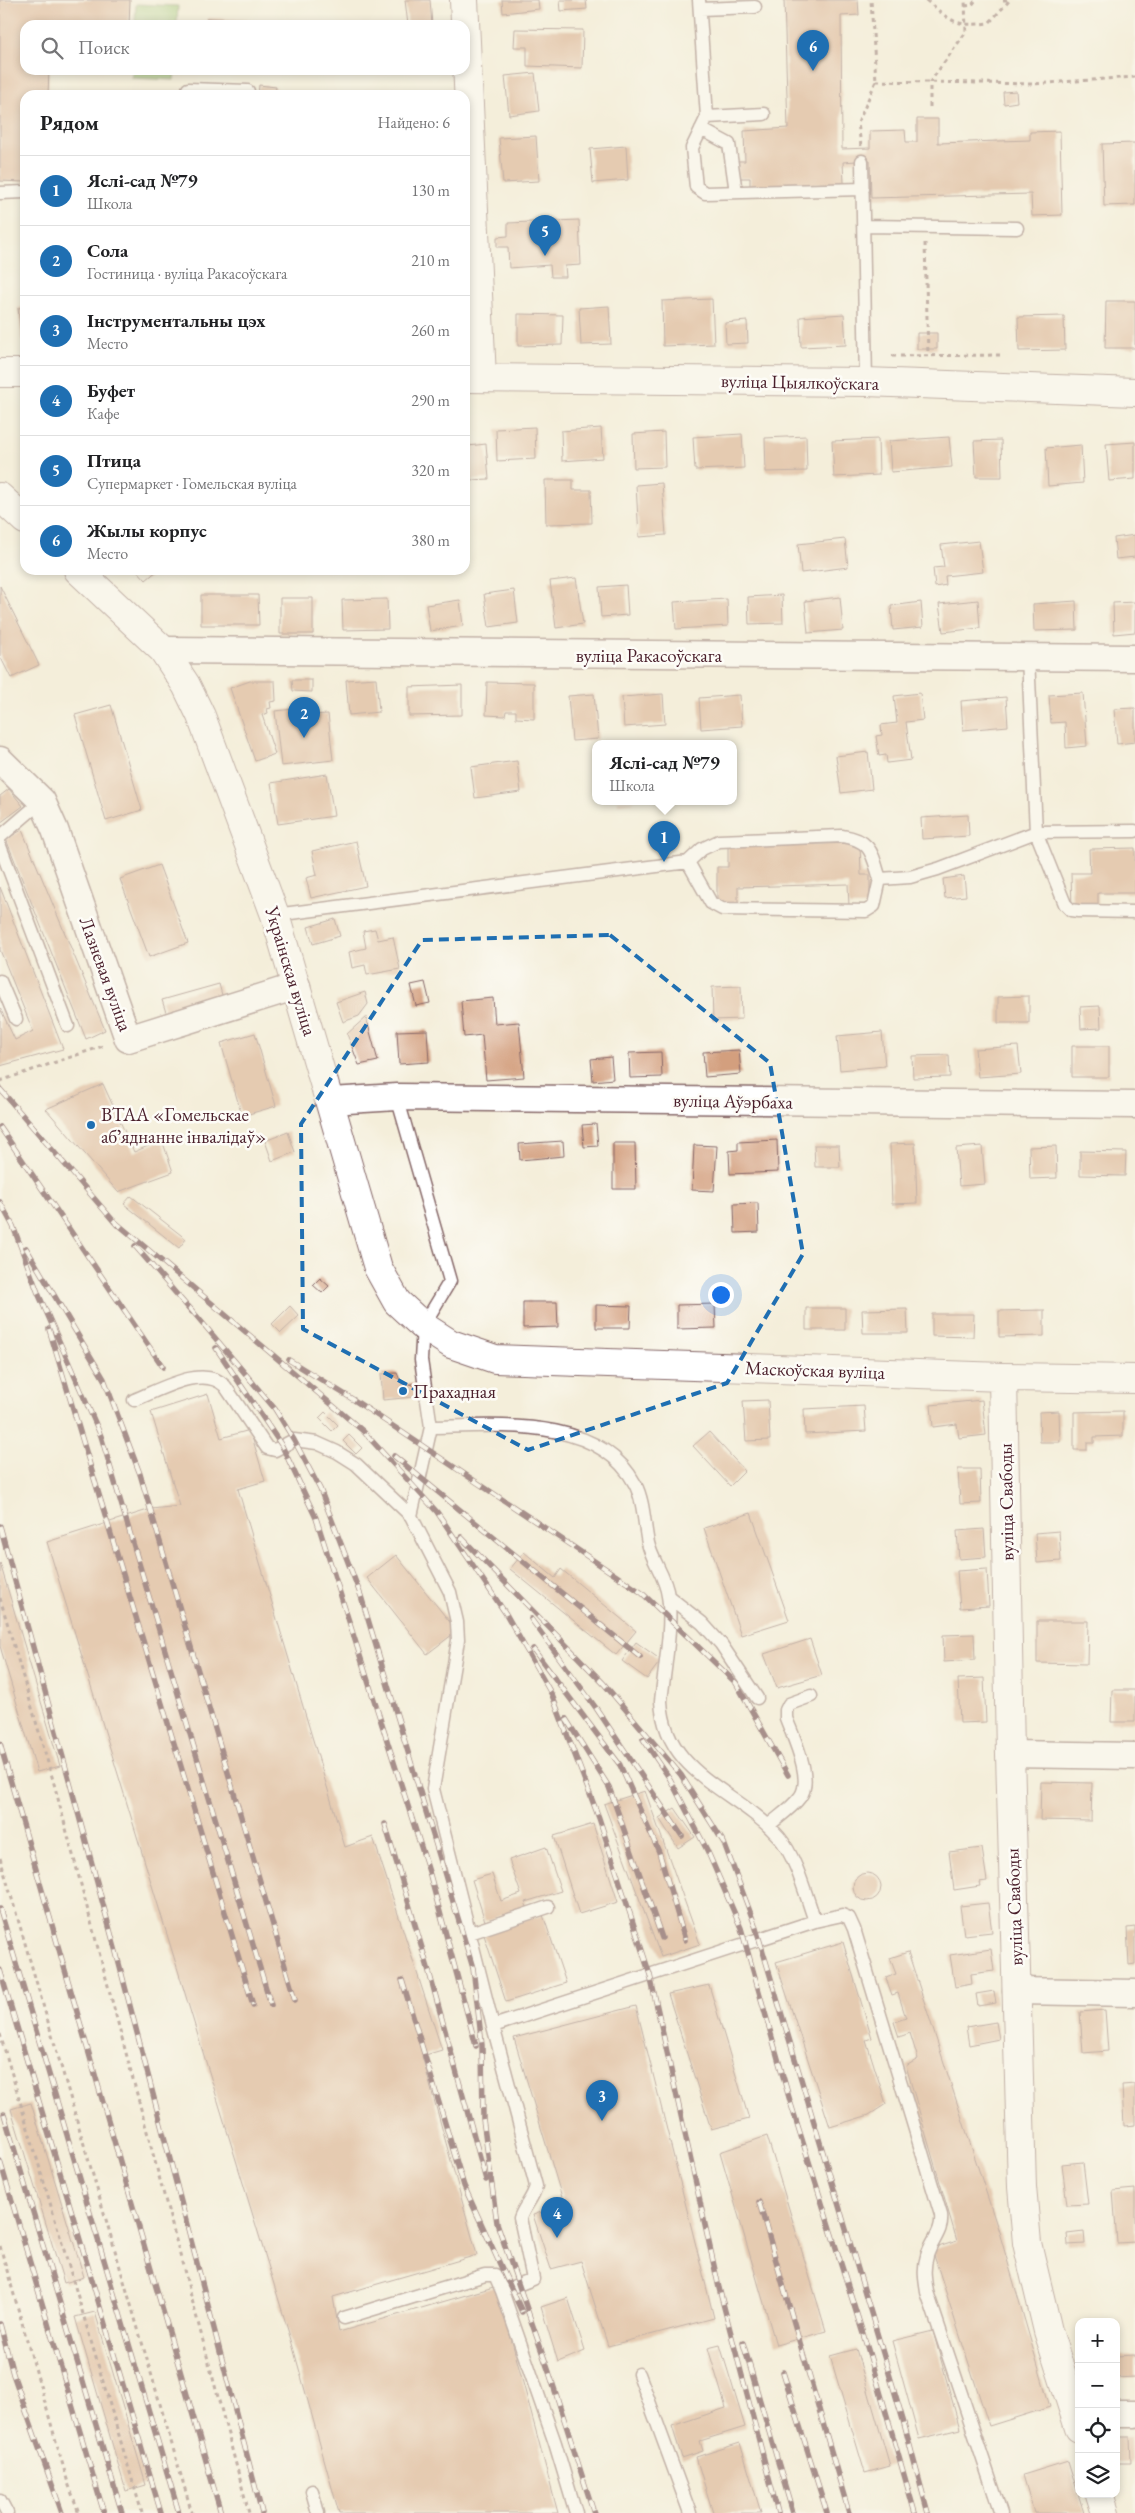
<!DOCTYPE html>
<html lang="ru">
<head>
<meta charset="utf-8">
<style>
  body { margin:0; font-family:"EB Garamond",serif; background:#f6f6f6; color:#202124 }
  .controls { position:absolute; right:15px; bottom:15px; display:grid; overflow:hidden; border-radius:10px; box-shadow:0 2px 8px #0003 }
  .controls button { width:45px; height:45px; display:grid; place-items:center; padding:0; border:0; border-bottom:1px solid #e0e0e0; background:#fff; color:#202124; font:25px sans-serif }
  .you { position:absolute; left:720px; top:1294px; width:18px; height:18px; margin:-12px; border:4px solid #fff; border-radius:50%; background:#1a73e8; box-shadow:0 0 0 8px #1a73e833 }
  .badge { display:grid; place-items:center; width:32px; height:32px; border-radius:50%; background:#1f6fb2; color:#fff; font-size:16px; font-weight:700 }
  .pin { position:absolute; translate:-50% -41px; filter:drop-shadow(0 1px 2px #0008) }
  .pin::after { content:''; position:absolute; top:26px; width:18px; height:15px; background:inherit; clip-path:polygon(0 0,100% 0,50% 100%) }
  .popup { position:absolute; left:592px; top:740px; width:145px; height:65px; box-sizing:border-box; display:grid; place-content:center; border-radius:10px; background:#fff; filter:drop-shadow(0 1px 4px #0005); font-size:16px; white-space:nowrap; color:#757577 }
  .popup b { font-size:19px; color:#202124 }
  .popup::after { content:''; position:absolute; left:50%; top:100%; margin-left:-10px; border:10px solid transparent; border-top-color:#fff }
  .list { margin:0; padding:0; list-style:none }
  h2 { display:flex; justify-content:space-between; align-items:center; height:65px; margin:0; padding:0 20px; font-size:21px }
  h2 small { font-size:16px; font-weight:400; color:#757577 }
  .list li { display:grid; grid-template-columns:32px 1fr auto; gap:15px; align-items:center; box-sizing:border-box; height:70px; padding:0 20px; border-top:1px solid #e0e0e0 }
  .list b { display:block; font-size:19px; white-space:nowrap }
  .list p { margin:0; font-size:16px; white-space:nowrap; color:#757577 }
  .list em { font-size:16px; font-style:normal; color:#757577 }
  .icon { flex:none; width:28px; height:28px; fill:none; stroke:currentColor; stroke-width:2; stroke-linecap:round; stroke-linejoin:round }
  .map { position:relative; flex:none; width:1135px; height:2513px; overflow:hidden }
  .search { position:absolute; background:#fff; box-shadow:0 2px 8px #0003; left:20px; top:20px; width:450px; height:55px; display:flex; align-items:center; gap:12px; box-sizing:border-box; padding:0 18px; border-radius:15px; color:#757577; font-size:19px }
  .panel { position:absolute; background:#fff; box-shadow:0 2px 8px #0003; left:20px; top:90px; width:450px; height:485px; border-radius:15px }
  .map>svg:first-child { display:block }
  .green { fill:#97c26f; stroke:#70704d }
  .building { fill:#d39f7e }
  .lines { fill:none; stroke-linecap:round; stroke-linejoin:round }
  .service-casing { stroke:#866768; stroke-width:15 }
  .minor-casing { stroke:#866768; stroke-width:29 }
  .tertiary-casing { stroke:#866768; stroke-width:30 }
  .path { stroke:#866768; stroke-width:3; stroke-dasharray:4 4; stroke-linecap:butt }
  .service { stroke:#fff; stroke-width:12 }
  .minor { stroke:#fff; stroke-width:26 }
  .tertiary { stroke:#fff; stroke-width:28 }
  .rail-casing { stroke:#4a1f2b; stroke-width:5.5 }
  .rail { stroke:#fdfcf7; stroke-width:4; stroke-dasharray:11; stroke-linecap:butt }
  .marked { fill:none; stroke:#1f6fb2; stroke-width:4; stroke-dasharray:10 6; stroke-linejoin:round }
  .poi-dot { fill:#1f6fb2; stroke:#fdfcf7; stroke-width:2 }
  .labels { text-anchor:middle; dominant-baseline:central; stroke-width:5; stroke-linejoin:round; paint-order:stroke }
  .street-label { font-size:19px; fill:#4a1f2b; stroke:#fdfcf7 }
  .poi-label { font-size:19px; fill:#4a1f2b; stroke:#fdfcf7; text-anchor:start }
</style>
</head>
<body>
<div class="map">
<svg width="1135" height="2513" viewBox="0 0 1135 2513">
  <rect width="100%" height="100%" fill="#fdfcf7"/>
  <filter id="ink" filterUnits="userSpaceOnUse"><feTurbulence type="fractalNoise" baseFrequency=".02" numOctaves="2"/><feDisplacementMap in="SourceGraphic" scale="10" xChannelSelector="R" yChannelSelector="G"/><feConvolveMatrix kernelMatrix="1 2 1 2 8 2 1 2 1" color-interpolation-filters="sRGB"/></filter>
  <filter id="wash" filterUnits="userSpaceOnUse"><feTurbulence type="fractalNoise" baseFrequency=".0096" numOctaves="4" result="noise"/><feDisplacementMap in="SourceGraphic" scale="20" xChannelSelector="R" yChannelSelector="G"/><feGaussianBlur stdDeviation="1.12" result="paint"/><feColorMatrix in="noise" values="0 0 0 0 0 0 0 0 0 0 0 0 0 0 0 0 0 1.4 0 .05"/><feComposite in="paint" operator="in"/></filter>
  <g filter="url(#wash)">
    <rect width="100%" height="100%" fill="#f4eeda"/>
    <path class="green" d="M136,4L178,6L177,25H135Z
      M133,70H175L174,80L132,78Z"/>
    <g id="blocks">
      <path class="building" d="M0,0H130L129,25H25V70H49L48,95H25V182L0,181Z
        M405,0H430L432,25H408Z
        M502,0H538L539,9L503,13Z
        M560,0H586L587,9L561,11Z
        M784,0H858L859,15L841,16L842,149L870,148V131L905,130L906,142H917V119H938V143L1030,140V132L1060,131L1062,215L1032,216L1031,194L871,198L870,160L843,162L844,183L750,187V178H738L737,161H745L744,131L788,128Z
        M207,18L252,20L251,25H207Z
        M515,29L583,30L582,68L527,66V47H514Z
        M535,73L539,111L509,115L505,76Z
        M259,85L276,87L275,95H258Z
        M1016,91L1017,102L1004,104L1003,92Z
        M536,136L539,181L503,183L499,138Z
        M1135,143V205L1104,206L1102,144Z
        M626,146L628,180L593,183L590,149Z
        M579,220L581,265L565,266L566,277H551L550,265L509,268L508,247H497V237L508,236V223Z
        M712,299L714,344L663,346L662,301Z
        M1106,301H1135V348H1105Z
        M609,306L611,344L581,345L579,308Z
        M25,307V341H22L18,308Z
        M518,314L563,315L562,345L518,346Z
        M844,314L846,345L801,347L800,317Z
        M1064,316L1065,350L1019,351L1018,317Z
        M747,321L748,343L726,344L725,323Z
        M917,333H937V349H917Z
        M535,427L536,459L497,461L496,429Z
        M601,428L603,458L562,461L561,431Z
        M664,432L665,467L634,468L633,434Z
        M742,434L744,468L695,470L693,437Z
        M806,436L807,471L766,472L765,438Z
        M949,437L952,467L891,472L889,441Z
        M465,438L468,454H465Z
        M878,439L879,475L834,477L832,441Z
        M1001,440L1002,477H976L974,441Z
        M1135,442V479L1109,481L1106,444Z
        M486,444L489,479L471,480L468,446Z
        M1081,445L1083,483L1048,486L1046,448Z
        M545,480H573V490H591L592,523L546,524Z
        M662,483L666,535L639,537L636,485Z
        M1135,535V557L1116,559L1114,538Z
        M845,539L848,567L801,573L798,544Z
        M979,541L983,572L945,576L946,585L935,587L933,568L944,567L941,545Z
        M137,570H158L146,580Z
        M576,578L583,624L556,628L550,581Z
        M626,585L628,615L601,617L599,587Z
        M0,586L39,665L11,678L0,656Z
        M514,590L518,623L489,627L484,594Z
        M201,595H258L259,625H201Z
        M782,595L783,623L749,624L748,597Z
        M840,597L843,630L808,633L805,601Z
        M280,598H313V634H280Z
        M387,599L388,629L343,630L342,600Z
        M727,599L728,626L676,629L674,602Z
        M460,600L463,626L430,631L426,605Z
        M978,600L980,628L943,632L939,604Z
        M1076,601L1077,630L1034,631L1033,604Z
        M921,602L923,627L893,630L891,606Z
        M1135,602V632L1114,634L1113,603Z
        M376,678L379,712L349,715L346,680Z
        M292,680H312V692L293,691Z
        M250,681H275L276,701L270,702L271,708L267,709L268,713L262,715L275,754L255,761L230,688Z
        M487,682L534,683V719L516,718V711H506L505,716L486,715Z
        M462,685V715L409,716V687Z
        M920,693L923,720L906,722L911,760L887,763L886,755L879,756L876,736L882,735L881,725L897,723L894,696Z
        M1083,693L1087,746L1066,748L1065,722L1051,723L1049,695Z
        M594,694L598,739L572,741L568,696Z
        M663,694L665,724L624,727L622,697Z
        M740,695L742,726L701,729L699,698Z
        M1006,697L1008,726L963,730L961,701Z
        M111,705L142,810L106,821L75,715Z
        M312,707V715L328,714L333,760L281,766L275,711Z
        M1135,708V742L1117,744L1114,709Z
        M868,752L872,789L841,793L836,756Z
        M517,761L521,792L475,798L471,767Z
        M327,774L334,816L278,824L271,783Z
        M9,789L23,806L0,823V796Z
        M618,801H635V802L618,804Z
        M968,815L969,836L922,839L921,818Z
        M22,830L105,1030L86,1039L6,839Z
        M356,841L366,886L311,898L306,878L317,875L312,851Z
        M860,843L861,875H870V906H849L848,884L738,887V904H717V867H728V846Z
        M1135,848V893H1098V908L1072,909L1071,873H1090L1089,849Z
        M159,865L188,943L149,957L120,879Z
        M964,876L966,896L945,898L943,879Z
        M0,887L63,1049L0,1066V1008L15,1040L33,1031L0,950Z
        M335,919L340,936L313,944L308,927Z
        M375,929L378,940L393,937L400,969L367,975L365,965L352,968L349,952L366,948L363,931Z
        M425,982L430,1003L416,1006L411,985Z
        M219,984L225,1006L169,1022L162,1000Z
        M741,986L742,1019L713,1020L712,987Z
        M365,992L368,1004L359,1016L343,1022L336,1002Z
        M1029,996V1023H998V997Z
        M493,998L495,1024L519,1022L524,1077L486,1080L482,1035L464,1037L461,1001Z
        M1100,1006L1101,1028L1081,1029L1080,1007Z
        M366,1017L378,1061L359,1065L347,1034Z
        M427,1030L429,1062L399,1064L397,1031Z
        M882,1032L885,1066L840,1070L837,1036Z
        M255,1033L276,1106L242,1116L221,1043Z
        M1018,1046L1021,1074L978,1077L975,1049Z
        M1072,1046H1109V1077H1072Z
        M739,1050L741,1074L705,1077L703,1052Z
        M661,1052L662,1077L630,1078L629,1053Z
        M949,1055L950,1077L913,1078L912,1056Z
        M611,1057L613,1079L593,1081L591,1059Z
        M103,1084L134,1152L162,1140L173,1172L118,1192L46,1109Z
        M596,1124L598,1146L584,1147L582,1125Z
        M288,1132L295,1152L272,1161L265,1141Z
        M777,1140L778,1172L730,1174L729,1151L738,1150V1142Z
        M563,1141L564,1156L520,1160L519,1144Z
        M613,1143H635L636,1189H613Z
        M915,1143L917,1203L892,1204L890,1144Z
        M694,1145L717,1146L714,1191L692,1190Z
        M814,1145H839L840,1167H815Z
        M982,1146L985,1184L959,1186L956,1148Z
        M1056,1146L1057,1178L1030,1179L1029,1147Z
        M1080,1151L1126,1152L1125,1176L1080,1175Z
        M131,1196L186,1239L179,1248L124,1204Z
        M758,1203L759,1232L735,1233L734,1204Z
        M320,1278L329,1286L322,1293L313,1285Z
        M523,1302H557L558,1327L523,1328Z
        M715,1304L716,1328L677,1329V1305Z
        M596,1305L631,1306L630,1328H596Z
        M290,1306L299,1316L281,1333L272,1324Z
        M806,1308H845V1330H806Z
        M907,1309L908,1333H863L862,1310Z
        M1044,1310V1336L999,1337V1311Z
        M932,1314H974L973,1337L932,1336Z
        M397,1373L402,1385L422,1383L424,1396L383,1400L381,1374Z
        M208,1394L221,1438L250,1430L265,1481L238,1489L345,1847L373,1837L442,2050L422,2056L477,2255L333,2297L339,2332L497,2286L558,2513H339L291,2340L47,1542L151,1509L180,1506L151,1412Z
        M768,1400L770,1440L746,1441L743,1401Z
        M982,1400L986,1435L959,1438L957,1424L933,1427L931,1405Z
        M864,1406L866,1431L805,1434L804,1409Z
        M1059,1411L1060,1442H1040L1039,1412Z
        M1123,1411V1436L1094,1437V1443H1087V1450H1074V1412Z
        M325,1412L338,1425L332,1431L319,1418Z
        M709,1432L745,1471L730,1486L693,1446Z
        M349,1435L362,1448L356,1454L343,1441Z
        M958,1469H980L981,1503L960,1504Z
        M751,1513L789,1620L741,1635L704,1528Z
        M984,1529L986,1557L959,1559L957,1531Z
        M1059,1531L1061,1561L1037,1563L1035,1533Z
        M524,1552L555,1578L561,1569L636,1631L616,1655L510,1569Z
        M396,1555L457,1631L427,1654L367,1578Z
        M0,1563L60,1766L37,1772L0,1646Z
        M987,1569L989,1606L960,1608L957,1571Z
        M1037,1621H1088L1087,1664L1037,1663Z
        M974,1634L975,1660L944,1662L943,1635Z
        M810,1639L822,1675L777,1688L764,1654Z
        M636,1642L661,1660L647,1679L622,1661Z
        M984,1678L986,1722L960,1723L958,1679Z
        M1112,1690H1135V1722H1111Z
        M1041,1782L1092,1783L1091,1821L1040,1820Z
        M645,1791L700,1944L661,1957L604,1804Z
        M675,1808L695,1837L678,1848L659,1818Z
        M593,1824L618,1902L579,1914L554,1836Z
        M546,1847L561,1891L525,1902L527,1907L485,1921L472,1880L492,1874L501,1901L521,1894L509,1860Z
        M982,1848L987,1881L979,1882L980,1886L954,1890L949,1852Z
        M853 1887a14 14 0 1 1 28 0a14 14 0 1 1-28 0Z
        M988,1903L992,1932L964,1935L960,1906Z
        M543,1915L566,1983L506,2002L483,1932Z
        M1135,1927V1964L1129,1965L1127,1928Z
        M843,1942L872,2038L866,2040L886,2104L869,2115L830,2127L776,1962Z
        M991,1949L994,1971L971,1974L972,1984L955,1987L950,1955Z
        M908,1952L999,2232L1050,2407L989,2426L932,2249L957,2241L906,2066L918,2059L910,2033L899,2037L894,2022L906,2018L898,1993L892,1995L886,1978L896,1974L890,1958Z
        M709,1985L749,2119L711,2129L668,1994Z
        M994,1991L996,2003L978,2006L976,1994Z
        M636,2006L714,2318L608,2346L581,2261L551,2269L533,2215L564,2204L514,2038Z
        M1105,2010L1108,2051L1083,2053L1080,2012Z
        M996,2022L999,2039L969,2045L966,2027Z
        M1135,2084V2125L1124,2126L1122,2085Z
        M31,2103L84,2277L64,2283L11,2109Z
        M767,2136L826,2331L776,2345L720,2152Z
        M1083,2162L1088,2204L1067,2205L1062,2164Z
        M1135,2189V2242L1117,2243L1113,2191Z
        M1084,2231L1085,2244L1068,2245L1067,2233Z
        M568,2298L585,2351L558,2362L541,2307Z
        M95,2312L146,2485L126,2491L75,2317Z
        M933,2331L960,2429L919,2439L892,2341Z
        M720,2345L745,2427L700,2441L703,2451L682,2458L672,2426L726,2408L708,2348Z
        M856,2349L890,2466L865,2473L830,2356Z
        M1135,2355V2377L1116,2378V2356Z
        M1116,2437H1130L1131,2463H1116Z
        M740,2443L761,2513H713L696,2457Z
        M1068,2461L1084,2513H1034L1023,2475Z"/>
    </g>
  </g>
  <g filter="url(#ink)">
    <use href="#blocks" fill-opacity="0" stroke="#866768" stroke-width="1"/>
    <g class="lines">
      <g class="service-casing">
        <path id="service" d="M699,0L707,117L692,148L696,187L705,193L863,189
          M700,9L755,7
          M188,95V89L248,91
          M707,117L764,114
          M701,129L729,144L736,192
          M862,161L866,382
          M0,193L25,192
          M863,226L1017,228
          M1028,657L1036,832L1065,904L1071,910L1078,911L1135,912
          M0,837L42,801
          M0,846L68,1026
          M688,862L711,903L722,909L866,911L874,906L880,879
          M275,915L688,862L702,849L719,841L842,836C872,840 872,854 880,879L910,877L938,869L1036,832L1135,831
          M0,981L16,1019
          M134,1400C160,1390 203,1364 225,1386L267,1448L275,1450L294,1440L317,1443L337,1452L356,1464L411,1516L450,1592L457,1622L458,1640L433,1789L493,2026
          M411,1516L431,1427
          M669,1597L702,1623L721,1644L757,1698
          M768,1826C778,1817 792,1808 800,1797C814,1779 793,1737 786,1718V1710L789,1704L811,1696
          M815,1921L842,1915L849,1918L854,1929L941,2215C943,2232 931,2241 927,2256C923,2268 925,2280 927,2292L1001,2513
          M470,1933L548,1907
          M502,2291L555,2443L576,2513
          M344,2318L485,2275H495L502,2291L533,2279L520,2218C524,2206 533,2199 536,2186L493,2026L815,1921C806,1896 796,1857 779,1837C737,1789 665,1776 661,1701C664,1673 673,1623 668,1596C666,1577 652,1561 648,1543C644,1524 644,1501 635,1484C599,1415 496,1426 431,1427L421,1360L423,1326L450,1281L397,1097
          M639,2374L690,2513
          M312,2491L318,2513
          M0,2500L7,2513"/>
      </g>
      <g class="minor-casing">
        <path id="minor" d="M163,650L1135,658
          M0,760L42,801L55,830L128,1039L297,986
          M331,1101L397,1097L1135,1105
          M1010,1754L1135,1756
          M1016,1991L1135,1993
          M1116,2414H1135"/>
      </g>
      <g class="tertiary-casing">
        <path id="tertiary" d="M464,0L482,378
          M0,373H25
          M465,378L866,382L1135,392
          M0,497L25,520
          M78,570L163,650L186,685L201,716L275,915L378,1268L397,1302L423,1326L451,1344L495,1359L1003,1377L1135,1379
          M1003,1377L1010,1754L1022,2187L1027,2243L1048,2331L1079,2428
          M1099,2494L1105,2513"/>
      </g>
      <path class="path" d="M926,0C952,22 955,27 989,23L1009,1
        M1003,0H1011
        M965,6L972,5L976,0
        M876,81L1032,84L1135,77
        M930,107V82L966,32L965,0
        M861,146L858,123L876,81L871,0
        M925,243L928,355
        M892,356L1004,355
        M0,1081L106,1045
        M0,1598L53,1780L249,2513
        M0,1858L192,2513
        M0,2034L142,2513
        M0,2246L68,2483L79,2513"/>
      <use href="#service" class="service"/>
      <use href="#minor" class="minor"/>
      <use href="#tertiary" class="tertiary"/>
      <g class="rail-casing">
        <path id="rail" d="M0,1089L117,1225
          M0,1127L163,1367
          M0,1202L13,1226L38,1293L101,1436L271,2005
          M113,1220L363,1431L437,1512L506,1614L552,1695L599,1818L650,1975L719,2288L778,2513
          M135,1246L192,1312
          M26,1248L104,1379L140,1474L295,2000
          M189,1307L275,1409L294,1440L320,1489L361,1596L473,1968L482,2045L483,2119L497,2223L549,2372L594,2513
          M49,1329L253,2005
          M216,1348L282,1446L316,1518L430,1875L476,2046
          M289,1360L354,1400L642,1593L736,1683L788,1775
          M394,1456L640,1657
          M0,1526L116,1952L262,2513
          M461,1537L604,1684L681,1775L724,1843L755,1925L903,2420L928,2513
          M531,1619L596,1708L682,1836
          M533,1649L620,1765L659,1852L685,1940
          M566,1719L609,1787L662,1938
          M643,1739L670,1779L707,1850L741,1928L790,2101L869,2353L915,2513
          M0,1744L221,2513
          M385,1824L428,1968L486,2180
          M0,1909L179,2513
          M0,1970L161,2513
          M402,1980L464,2186L522,2312
          M4,2114L122,2513
          M0,2161L104,2513
          M759,2202L849,2513
          M0,2324L13,2374L62,2513
          M743,2343L793,2513
          M783,2372L827,2513"/>
      </g>
      <use href="#rail" class="rail"/>
    </g>
  </g>
  <path d="M0 0H1135V2513H0ZM610,935L770,1063L803,1254L727,1383L528,1450L303,1329L301,1124L422,940Z" fill="#f4eeda" fill-opacity=".55" fill-rule="evenodd"/>
  <path class="marked" d="M610,935L770,1063L803,1254L727,1383L528,1450L303,1329L301,1124L422,940Z"/>
  <g class="poi-dot">
    <circle cx="91" cy="1125" r="5"/>
    <circle cx="403" cy="1391" r="5"/>
  </g>
  <g class="labels">
    <g class="street-label">
      <text transform="translate(800 382) rotate(1)">вуліца Цыялкоўскага</text>
      <text x="649" y="655">вуліца Ракасоўскага</text>
      <text transform="translate(291 971) rotate(73)">Украінская вуліца</text>
      <text transform="translate(106 974) rotate(70)">Лазневая вуліца</text>
      <text transform="translate(733 1101) rotate(1)">вуліца Аўэрбаха</text>
      <text transform="translate(815 1370) rotate(2)">Маскоўская вуліца</text>
      <text transform="translate(1006 1502) rotate(-91)">вуліца Свабоды</text>
      <text transform="translate(1014 1907) rotate(-92)">вуліца Свабоды</text>
    </g>
    <g class="poi-label">
      <text x="101" y="1114">ВТАА «Гомельскае<tspan x="101" dy="22">абʼяднанне інвалідаў»</tspan></text>
      <text x="413" y="1391">Прахадная</text>
    </g>
  </g>
</svg>
<div class="controls">
<button>+</button>
<button>−</button>
<button><svg class="icon" aria-label="locate" viewBox="0 0 24 24"><circle cx="12" cy="12" r="6"/><path d="M12 2v4M12 18v4M2 12h4M18 12h4"/></svg></button>
<button><svg class="icon" aria-label="layers" viewBox="0 0 24 24"><path d="M12 4l9 5-9 5-9-5zM3 14l9 5 9-5"/></svg></button>
</div>
<div class="you"></div>
<div class="pin badge" style="left:664px;top:862px">1</div>
<div class="popup"><b>Яслі-сад №79</b>Школа</div>
<div class="pin badge" style="left:304px;top:738px">2</div>
<div class="pin badge" style="left:602px;top:2121px">3</div>
<div class="pin badge" style="left:557px;top:2238px">4</div>
<div class="pin badge" style="left:545px;top:256px">5</div>
<div class="pin badge" style="left:813px;top:71px">6</div>
<div class="search"><svg class="icon" aria-label="search" viewBox="0 0 24 24"><circle cx="10" cy="10" r="6"/><path d="M15 15l6 6"/></svg>Поиск</div>
<section class="panel">
<h2>Рядом<small>Найдено: 6</small></h2>
<ul class="list">
<li><span class="badge">1</span><div><b>Яслі-сад №79</b><p>Школа</p></div><em>130 m</em></li>
<li><span class="badge">2</span><div><b>Сола</b><p>Гостиница · вуліца Ракасоўскага</p></div><em>210 m</em></li>
<li><span class="badge">3</span><div><b>Інструментальны цэх</b><p>Место</p></div><em>260 m</em></li>
<li><span class="badge">4</span><div><b>Буфет</b><p>Кафе</p></div><em>290 m</em></li>
<li><span class="badge">5</span><div><b>Птица</b><p>Супермаркет · Гомельская вуліца</p></div><em>320 m</em></li>
<li><span class="badge">6</span><div><b>Жылы корпус</b><p>Место</p></div><em>380 m</em></li>
</ul>
</section>
</div>
</body>
</html>
